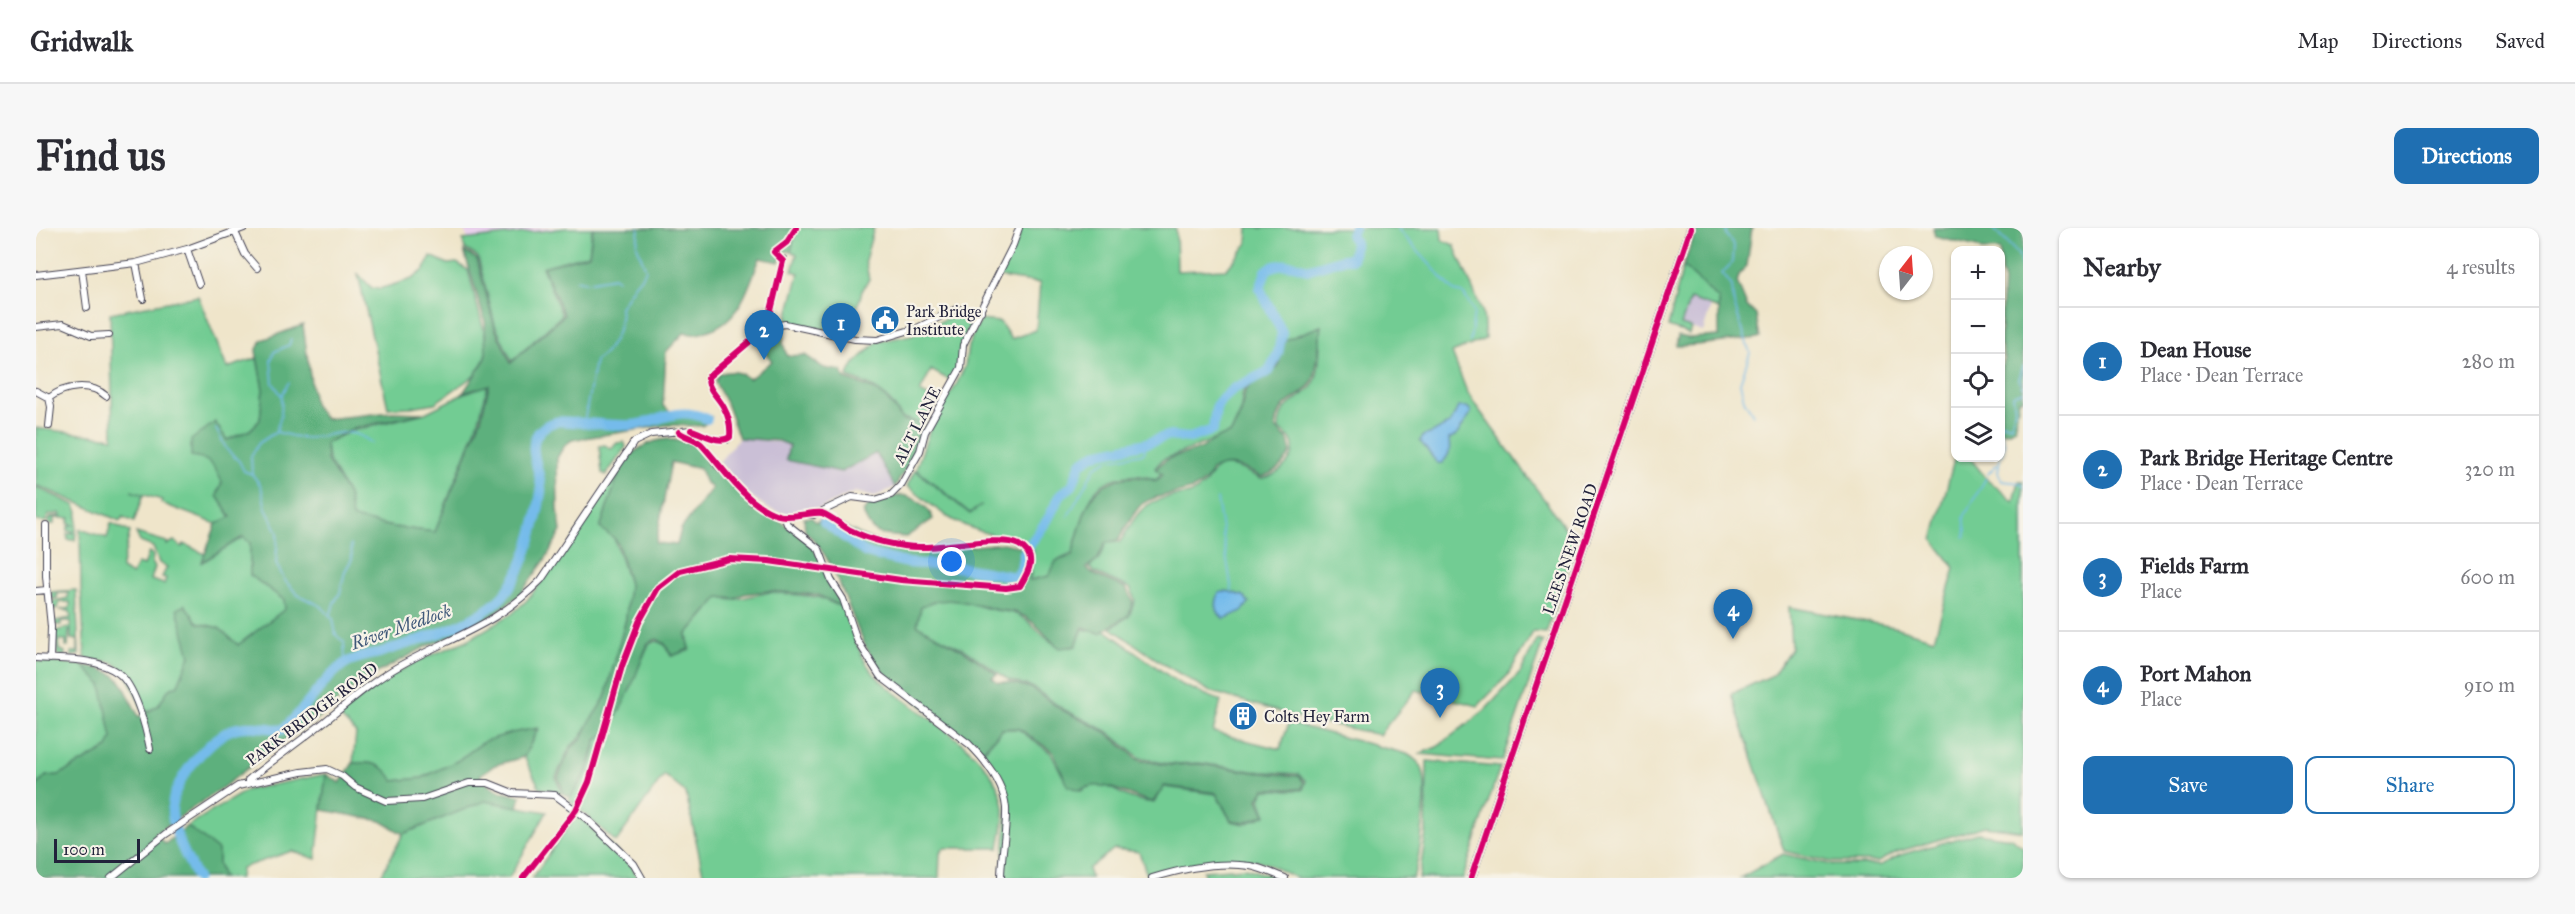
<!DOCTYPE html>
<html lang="en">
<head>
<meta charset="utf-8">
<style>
  body { margin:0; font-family:"IM FELL Great Primer",serif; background:#f7f7f7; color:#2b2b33 }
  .controls { position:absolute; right:18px; top:18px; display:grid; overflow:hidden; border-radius:12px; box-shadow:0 2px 4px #0004 }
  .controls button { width:54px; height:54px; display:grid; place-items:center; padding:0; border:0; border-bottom:2px solid #e1e1e2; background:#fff; color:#2b2b33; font:30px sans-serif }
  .compass { position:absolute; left:1843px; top:18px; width:54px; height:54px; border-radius:50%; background:#fff; box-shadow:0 2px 4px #0004; rotate:17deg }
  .scale { position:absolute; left:18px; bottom:15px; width:86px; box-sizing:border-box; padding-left:6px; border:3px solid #22223b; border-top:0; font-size:16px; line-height:21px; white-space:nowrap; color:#22223b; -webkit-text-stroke:4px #f7f3e8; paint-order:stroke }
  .you { position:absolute; left:916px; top:334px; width:21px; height:21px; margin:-15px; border:4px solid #fff; border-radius:50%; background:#1a73e8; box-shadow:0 0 0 9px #1a73e833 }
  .badge { display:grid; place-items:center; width:39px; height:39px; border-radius:50%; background:#1f6fb2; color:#fff; font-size:20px; font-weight:700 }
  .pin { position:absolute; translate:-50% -50px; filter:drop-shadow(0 2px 3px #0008) }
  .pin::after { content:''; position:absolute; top:32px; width:21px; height:18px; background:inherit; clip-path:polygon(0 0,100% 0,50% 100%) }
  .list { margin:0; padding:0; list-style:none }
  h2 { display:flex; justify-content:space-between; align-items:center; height:78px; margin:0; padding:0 24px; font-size:26px }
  h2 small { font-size:20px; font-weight:400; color:#7c7c81 }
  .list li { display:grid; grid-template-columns:39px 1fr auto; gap:18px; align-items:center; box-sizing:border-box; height:108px; padding:0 24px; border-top:2px solid #e1e1e2 }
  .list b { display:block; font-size:22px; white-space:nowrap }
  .list p { margin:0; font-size:20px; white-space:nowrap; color:#7c7c81 }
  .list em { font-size:20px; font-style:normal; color:#7c7c81 }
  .actions { display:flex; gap:12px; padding:18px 24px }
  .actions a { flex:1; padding:14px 0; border:2px solid #1f6fb2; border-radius:12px; text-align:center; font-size:21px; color:#1f6fb2 }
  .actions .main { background:#1f6fb2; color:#fff }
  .icon { flex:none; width:33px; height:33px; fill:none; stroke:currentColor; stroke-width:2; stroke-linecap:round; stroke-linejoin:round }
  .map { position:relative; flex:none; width:1987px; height:650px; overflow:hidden; border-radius:12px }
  header { display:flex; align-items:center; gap:36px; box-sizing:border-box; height:84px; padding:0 30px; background:#fff; border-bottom:2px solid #e1e1e2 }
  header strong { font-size:28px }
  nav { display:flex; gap:33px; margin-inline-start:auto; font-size:21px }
  .intro { display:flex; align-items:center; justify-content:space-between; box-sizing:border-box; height:144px; padding:0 36px }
  h1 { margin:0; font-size:42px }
  .button { padding:15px 27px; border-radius:12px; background:#1f6fb2; color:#fff; font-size:21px; font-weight:700 }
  main { display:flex; gap:36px; padding:0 36px }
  aside { flex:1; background:#fff; border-radius:12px; box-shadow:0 2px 4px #0004 }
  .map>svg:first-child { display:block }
  .built { fill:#ead1ec }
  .industrial { fill:#cabfd6 }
  .green { fill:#72cc93; stroke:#4a7767; stroke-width:1.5 }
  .forest { fill:#5db07d; stroke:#40695c; stroke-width:1.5; fill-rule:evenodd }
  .water { fill:#74bbeb; stroke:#4b6e93; stroke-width:1.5 }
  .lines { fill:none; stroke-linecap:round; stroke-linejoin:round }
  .stream { stroke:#74bbeb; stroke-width:1.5 }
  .river { stroke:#74bbeb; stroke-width:10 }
  .minor-casing { stroke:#413f50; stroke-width:8 }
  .secondary-casing { stroke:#413f50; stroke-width:10 }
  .minor { stroke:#fff; stroke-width:6 }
  .secondary { stroke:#f7e8c3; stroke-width:8 }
  .cycleway-casing { stroke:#f7f3e8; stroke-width:10 }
  .cycleway { stroke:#d6006c; stroke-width:6 }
  .labels { text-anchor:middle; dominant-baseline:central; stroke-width:4.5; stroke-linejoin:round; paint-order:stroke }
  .poi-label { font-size:16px; fill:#22223b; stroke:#f7f3e8; text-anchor:start }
  .street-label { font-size:16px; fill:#22223b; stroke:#f7f3e8 }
  .water-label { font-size:18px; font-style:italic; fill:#3f5879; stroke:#f7f3e8 }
</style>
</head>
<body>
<header>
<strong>Gridwalk</strong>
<nav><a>Map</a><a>Directions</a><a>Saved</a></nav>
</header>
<div class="intro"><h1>Find us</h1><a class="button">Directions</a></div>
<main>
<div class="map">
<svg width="1987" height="650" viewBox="0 0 1987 650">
  <rect width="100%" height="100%" fill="#f7f3e8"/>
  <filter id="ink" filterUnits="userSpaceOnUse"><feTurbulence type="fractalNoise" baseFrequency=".0167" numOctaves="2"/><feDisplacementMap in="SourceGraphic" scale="12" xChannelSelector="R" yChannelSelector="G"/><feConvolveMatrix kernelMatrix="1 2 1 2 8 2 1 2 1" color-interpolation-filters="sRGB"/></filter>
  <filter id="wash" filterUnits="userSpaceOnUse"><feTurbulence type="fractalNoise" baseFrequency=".008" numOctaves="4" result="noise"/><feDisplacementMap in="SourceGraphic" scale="24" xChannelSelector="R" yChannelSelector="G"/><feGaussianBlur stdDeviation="1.35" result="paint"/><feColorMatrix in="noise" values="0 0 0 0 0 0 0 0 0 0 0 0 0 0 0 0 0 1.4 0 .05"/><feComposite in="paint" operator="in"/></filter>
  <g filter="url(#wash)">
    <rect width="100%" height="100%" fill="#efe5ca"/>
    <path class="built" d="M427,0H530L432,11Z"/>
    <path class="industrial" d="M1654,71L1675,78L1667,104L1645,97Z
      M703,210L840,225L859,259L838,269L819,264L778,283L751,286L733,281L715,268L683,234Z"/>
    <path class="green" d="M531,0H556L553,26L506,39L526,87L476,133L459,97L442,29L429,21L427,12Z
      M760,0H838L829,32L833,51L826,63L813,107L750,94L763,45L756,43L761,26L755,24Z
      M984,0H1140L1141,43L1191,41L1211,16L1212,0H1405L1406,12L1418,17L1447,85L1449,111L1416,125L1431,164L1441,179L1540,315L1510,405L1497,404L1472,447L1442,478L1380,462L1343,507L1258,488L1173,463L1129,437L1075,400L1093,388L1099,372L1094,360L1060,345L1053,339L1063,332L1070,315L1084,314C1099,290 1103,275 1133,269C1140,267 1149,268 1156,265C1169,259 1171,252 1178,243C1188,230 1214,245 1225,251C1241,247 1266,230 1254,210C1251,207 1246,203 1243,201C1242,170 1273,173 1280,150C1285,135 1283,115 1285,98L1249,112L1241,138L1216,154L1207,163L1204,185L1195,205L1126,232L1119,240L1125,246L1120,252C1102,244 1077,247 1062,260C1050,271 1041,310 1036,326L1020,333L1014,348L994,352L997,321C970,308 938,305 912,289C898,280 885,268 871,258L879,242L934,286L946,277L934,285L880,241L894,201L920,157L929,138L932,118L944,92L964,94L975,111L1000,102L1004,55L962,49L983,10Z
      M395,28L412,36L421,35L432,42L448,103L451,127L439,147L399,175L375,179L352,180L322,46L336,60L343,61L376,51L388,42Z
      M1647,38L1683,72V81L1654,71L1645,97L1655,100L1653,106L1632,99Z
      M162,68L191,140L221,130L227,161L224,192L214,202L191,212L179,195L168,229L180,241L186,254L181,268L195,289L180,296L125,275L126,272L95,263L107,267L98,294L87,289L84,293L0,257V200L77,210L74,85Z
      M918,87H938L925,117L923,140L915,153L895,142L884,164L901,173L888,196L866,190C851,164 839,158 811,149L817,137L841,114L875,107Z
      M452,157L443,192L399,304L357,299L316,290L312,267L292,231L290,215L315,203L389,185L429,165Z
      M588,214L590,219L570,247L566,245L563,218L569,217L575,221L581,215Z
      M1919,228L1934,230L1950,250L1978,274L1983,253H1987V603L1949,598L1861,624L1842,634H1796L1748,623L1695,466L1737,447L1755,420L1753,379L1858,399L1898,411L1919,340L1897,312Z
      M586,237L564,300L578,310L593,356L590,391L569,470L545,509L534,519L520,549L526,566L504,560L488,529L502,501L449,513L421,533L386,550L357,553C347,535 336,534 317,535L320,505L302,487L335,459L383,432L432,412L477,385L491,372L527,326Z
      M0,259L39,277L42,284L39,312H32L31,306L37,305V303H32V298L37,297L32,295L34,290H18V296H13L12,294L15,289L25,288L24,285L13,287L9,294L0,293Z
      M75,295L94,304L85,341L96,347L101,336L108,338L113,324L117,327L116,335L119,339L115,352L128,356L130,350L126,349L131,339L123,335L117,319L104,314L100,305L131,314V317L138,313L146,319L148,316L169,326L167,334L207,309L214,315V347L248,372L249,381L202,417L183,400L162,395L149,377L154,428L142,457L132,462L122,478L108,485L89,443L76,434L52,432L49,429L45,360L44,301L71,310Z
      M40,362L43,427L35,428V424H42V412L35,411V402L33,403L32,419H30V412H23V421L29,424V428L21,427L19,403L35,399V393H25V397H19V393L35,390L34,383L24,382L34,380V374H24L22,380L17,381L16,374L32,370V365H22L21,370L16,371L15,364Z
      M734,364L782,369L808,380C816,403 823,429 839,447C877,487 959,519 968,579C969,592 965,607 963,620H908L904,625L903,650H668L650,565L628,547L580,614L533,572L553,542L561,512L574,504L613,416L621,413L629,417L635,428L654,422L651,406L683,370L697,372Z
      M917,370C929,374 942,378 954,381C961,383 970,383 977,385C1002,393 1012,426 1040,418L1047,401L1064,405L1069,402L1144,456L1185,473L1177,504L1244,521L1253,495L1371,526C1378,530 1385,536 1387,543C1393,563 1384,630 1377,650H1260C1249,646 1231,634 1223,633C1194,629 1139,638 1111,647L1103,624L1078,621L1052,641L1055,650H966L972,576L966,553L946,525L967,501H982L1015,525L1032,558L1045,563C1068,548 1077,565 1099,571C1105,573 1111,574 1118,575L1128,559L1180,566L1195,593L1209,596L1230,587L1224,571L1228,562H1267L1270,553L1262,546L1217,543L1164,535L1132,536L1104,530L1071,503L1027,481L996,459L973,452L928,421L881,398L885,379L892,375Z
      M1501,412L1507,414L1466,533L1383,526L1401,519L1449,482L1484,445Z
      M0,433L46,437L65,456L77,510L72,520L23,547L10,548L0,559Z
      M1391,533L1464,539L1427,650H1383L1390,605Z
      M290,546L280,631L256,623L205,640L204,650H187L182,636V622L151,598L211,562Z
      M449,573L511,584L473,650H344L367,606Z
      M541,586L595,637L602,650H496Z
      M1941,605L1975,610L1987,619V650H1704L1747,626L1797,637H1845L1864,627Z
      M1209,640L1242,650H1169L1167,643Z"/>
    <path class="forest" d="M557,0H760L755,24L750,23L743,34L724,30C712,59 705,93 671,103C662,106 658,108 649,104L630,124L627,178L641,188L675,189L667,198L631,197L536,212L528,218L521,230L522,281L525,303L509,332L483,368L442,397L391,418L326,453L279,493L250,511L186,560L119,606L129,616L151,598L182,622V636L187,650H0V559L10,548L23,547L72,520L76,510L65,456L46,437C91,445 84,454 103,489L122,478L132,462L142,457L154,428L141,381L149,377L162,395L183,400L202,417L249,381L248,372L214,347V315L207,309L166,334L180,296L195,289L181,268L186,254C179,238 173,230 155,228V212L179,194L191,212L214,202L224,192L227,161L220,123L226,112L267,97L278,176L289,191L356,184L387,185L316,201L290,215L291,232L312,267L316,290L357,299L399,304L445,191L453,157L427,165L450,130L449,94L428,23L441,31L459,100L475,135L528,87L507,39L553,27Z
      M1661,0H1716L1711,38L1704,45L1701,54L1711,78L1720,87L1724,110C1695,112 1668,118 1640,118L1642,108L1653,110L1683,108V72L1647,38Z
      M1897,0H1987V170L1983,172L1979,200L1971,204L1964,203L1965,138L1969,131L1964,116L1967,49L1965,44L1964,22H1945L1941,19L1899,9Z
      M749,98L747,115L751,128L769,127L788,140L806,143L809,151C839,160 850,164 866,192L888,196L883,208L880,224L859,259L840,225L805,244L750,232L753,217L743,213L703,210L690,175L679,154L683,146C695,142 703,143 713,151L736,133L722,116Z
      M1285,98C1283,111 1282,145 1276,154C1264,174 1242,169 1240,200L1252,212L1255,224C1249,236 1238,245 1225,249C1209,240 1193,232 1176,242C1164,272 1129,260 1106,276C1099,282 1088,303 1082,312L1069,315L1062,331L1050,340L1061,348L1090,360L1097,373L1093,387L1064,405L1047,399L1040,418L1024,420C1009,409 1000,392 981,385C975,383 968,383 962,382C937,376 909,365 885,379L881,397L927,422L961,446L956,449L962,454H972L995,460L1026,482L1070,504L1103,532L1132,537L1164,536L1217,544L1263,548L1268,554L1266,561H1228L1222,571L1229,587L1208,595L1195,592L1180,565L1128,558L1117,574C1092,569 1068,549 1044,562L1032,558L1017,524L982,500L966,501L946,523C914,498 855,461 835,428C810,386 806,338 769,303L768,290L775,289L780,294L788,289L838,313L874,320L899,322L967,315L997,321L994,352L1013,348L1020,333L1036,328C1041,311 1049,273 1062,262C1078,248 1101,246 1120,253L1127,247L1120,241C1135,223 1153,229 1169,218C1177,212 1185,208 1195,205L1205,185L1209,163L1217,155L1242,139L1249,112Z
      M632,211L656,215L712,274L746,294L776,317L808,380L782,367L733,363L708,366L699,371L683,369L650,407L653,421L636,428L629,416L621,411L612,415L595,460L573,504L560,512L551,543L535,569L528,566L522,549L535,520L546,510L554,493L569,470L590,391L593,356L582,316L578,310L564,300L586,237C596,222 615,212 632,211ZM635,234L664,241L670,255L676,260L645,301L641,317L620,315Z
      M865,267C879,269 893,278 897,291L870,309C846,307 835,309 827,284L835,275Z
      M502,500L488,529L459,537L444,547C454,563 467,565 485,568L482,579L449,573L367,606L345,593L286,582L290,546L304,555L317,535C337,534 347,535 358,553L386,550L421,533L449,513L475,505Z"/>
    <path class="water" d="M1422,179H1431L1435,183V185L1420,208L1413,211C1414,223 1415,225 1406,235H1401L1384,213L1388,207C1399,207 1404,198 1414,196Z
      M1191,363L1208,368L1213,375L1206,383L1188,391C1179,384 1179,374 1183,365Z"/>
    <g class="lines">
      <path class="stream" d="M1361,0L1418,63L1427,65L1438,84L1434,114
        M1690,0V7L1698,17L1697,34L1686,45L1696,58L1698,76L1714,125L1704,155L1708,172L1717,187
        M1957,0L1982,26L1987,44
        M540,52L550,54L578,49L582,52
        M1987,89V112
        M255,111L253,117L238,124L235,132L237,155L246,168L245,187L240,204L223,215L215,228L216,246L225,258L230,281L242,304L240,336L250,354L262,367L285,378L297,391L300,407L308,414L309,436
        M1987,138L1983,151L1987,159
        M246,167L253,154
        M548,195L559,133C576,123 587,98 584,79C589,73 591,68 595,62C599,54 606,50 610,41L601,18L603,0
        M1964,198L1966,194L1975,197L1979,181L1977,167L1987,163
        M180,201L191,222L203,233L208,243L216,246
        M1964,203L1969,216L1965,228
        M240,204C250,206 263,211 273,210C299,207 313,197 336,215
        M1964,230L1962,244L1966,253L1985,255L1987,259
        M1952,246L1961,236
        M1181,271L1196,363
        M1032,288L1060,238L1071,232L1108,225L1111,215
        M1928,309L1930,303L1928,289L1950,250
        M294,389L298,375L304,365L309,343L316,331L315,317"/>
      <path class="river" d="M788,294L830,325L871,335L916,338L979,349L985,341L988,325L1012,291L1025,266L1036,258L1045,235L1059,226L1111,215L1131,208L1154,210L1177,202L1180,180L1183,174L1197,161L1233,143L1242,125L1246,104L1224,61L1230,43C1239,34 1260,35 1271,42L1307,31H1316L1319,15L1315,7L1318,0
        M161,650C150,628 139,610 136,586C133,557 170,513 195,502C210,496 230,500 246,502C269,483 284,454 308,436C317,430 332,428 343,425C381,412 437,399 466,369C488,345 501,295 505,264C507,243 486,217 507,200C519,190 533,194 547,195C563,196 580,198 596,197C625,194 640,177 671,191"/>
    </g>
  </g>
  <g filter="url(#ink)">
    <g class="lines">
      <g class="minor-casing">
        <path id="minor" d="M199,4L209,26L221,40
          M151,21L163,56
          M100,35L107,71
          M46,42L51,80
          M0,47L100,35L151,21L208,0
          M0,99L27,96L55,108L73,107
          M731,99L747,31
          M0,163L13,170L15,179L13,198
          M13,170C28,158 54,154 70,168
          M643,205L665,215L680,236L716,274L741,287H778L816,269L839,272L855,267L865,257L884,223L889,204L925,140L927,117L977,17L983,0
          M748,288L751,296L783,321L795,352L807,371L821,412L844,448L933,516C949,532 968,556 970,580C971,603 965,627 965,650
          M10,297V348L15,399L14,431
          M0,363L11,362
          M0,430C25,432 60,429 82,445C99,457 110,500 114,521
          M212,555V552C237,532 263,514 288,494C313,474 336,453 365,437C417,408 461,397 505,352L598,214L615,206L655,202L684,212H691L694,209C695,199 693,189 688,180C683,169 671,162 672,149L731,99L749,96L819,111L841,112L881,100L920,81L945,83
          M75,650L130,606L202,558L265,544L291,541L306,548L319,559L350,573L386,571L433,555H452L477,565L519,567L551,591L598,636L606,650
          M1116,650C1145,641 1183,633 1214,638C1226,640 1238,646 1249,650"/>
      </g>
      <g class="secondary-casing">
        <path id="secondary" d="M1435,650L1655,0"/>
      </g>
      <use href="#minor" class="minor"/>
      <use href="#secondary" class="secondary"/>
      <g class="cycleway-casing">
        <path id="cycleway" d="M655,202C667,205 683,217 694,209C695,199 693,189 688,180C683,169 671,162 672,149L731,99L747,33L738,24L751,14L760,0
          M487,650L540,582L553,554L586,438L603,394L622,360L644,343L693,331L733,333L865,352L970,360L984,358C993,343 1002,328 983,317C967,307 907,320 884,319C863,319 833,312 814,302C805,297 796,289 786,285C779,283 754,291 742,287C710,277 688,241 666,217C660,210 650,210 643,204
          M1435,650L1655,0"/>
      </g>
      <use href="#cycleway" class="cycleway"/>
    </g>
  </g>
  <defs>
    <g id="civic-disc" transform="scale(1.5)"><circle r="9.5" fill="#1f6fb2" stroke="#f7f3e8"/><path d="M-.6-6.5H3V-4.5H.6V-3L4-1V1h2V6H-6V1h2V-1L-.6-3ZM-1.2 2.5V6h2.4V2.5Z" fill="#fff"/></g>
    <g id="building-disc" transform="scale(1.5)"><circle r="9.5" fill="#1f6fb2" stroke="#f7f3e8"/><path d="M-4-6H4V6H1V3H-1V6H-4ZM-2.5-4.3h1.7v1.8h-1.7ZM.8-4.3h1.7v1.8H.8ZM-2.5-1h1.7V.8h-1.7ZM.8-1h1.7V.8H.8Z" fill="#fff"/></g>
  </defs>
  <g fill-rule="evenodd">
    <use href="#civic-disc" x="849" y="92"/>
    <use href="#building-disc" x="1207" y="488"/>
  </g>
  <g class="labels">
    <g class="poi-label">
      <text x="870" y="83">Park Bridge<tspan x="870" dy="18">Institute</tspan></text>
      <text x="1228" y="488">Colts Hey Farm</text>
    </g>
    <g class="street-label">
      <text transform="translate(881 197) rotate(-63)">ALT LANE</text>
      <text transform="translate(1534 321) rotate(-71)">LEES NEW ROAD</text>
      <text transform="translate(276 486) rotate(-37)">PARK BRIDGE ROAD</text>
    </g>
    <g class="water-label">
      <text transform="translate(365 399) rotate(-19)">River Medlock</text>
    </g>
  </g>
</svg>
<div class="controls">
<button>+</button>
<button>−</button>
<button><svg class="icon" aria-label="locate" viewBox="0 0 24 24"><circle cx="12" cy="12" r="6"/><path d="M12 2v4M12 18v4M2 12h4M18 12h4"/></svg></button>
<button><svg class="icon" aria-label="layers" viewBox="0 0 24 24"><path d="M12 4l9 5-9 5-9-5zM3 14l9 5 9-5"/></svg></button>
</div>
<svg class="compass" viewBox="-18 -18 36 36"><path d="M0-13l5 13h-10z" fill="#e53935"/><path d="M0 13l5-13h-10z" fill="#7c7c81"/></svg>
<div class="scale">100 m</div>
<div class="you"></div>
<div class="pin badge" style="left:805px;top:125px">1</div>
<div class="pin badge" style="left:728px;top:132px">2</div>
<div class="pin badge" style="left:1404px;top:490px">3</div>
<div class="pin badge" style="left:1697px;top:411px">4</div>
</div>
<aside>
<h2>Nearby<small>4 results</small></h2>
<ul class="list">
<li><span class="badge">1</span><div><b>Dean House</b><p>Place · Dean Terrace</p></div><em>280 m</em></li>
<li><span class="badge">2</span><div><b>Park Bridge Heritage Centre</b><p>Place · Dean Terrace</p></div><em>320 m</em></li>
<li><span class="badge">3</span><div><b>Fields Farm</b><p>Place</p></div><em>600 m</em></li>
<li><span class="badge">4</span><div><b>Port Mahon</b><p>Place</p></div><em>910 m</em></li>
</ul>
<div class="actions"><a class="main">Save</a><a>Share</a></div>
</aside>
</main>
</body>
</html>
